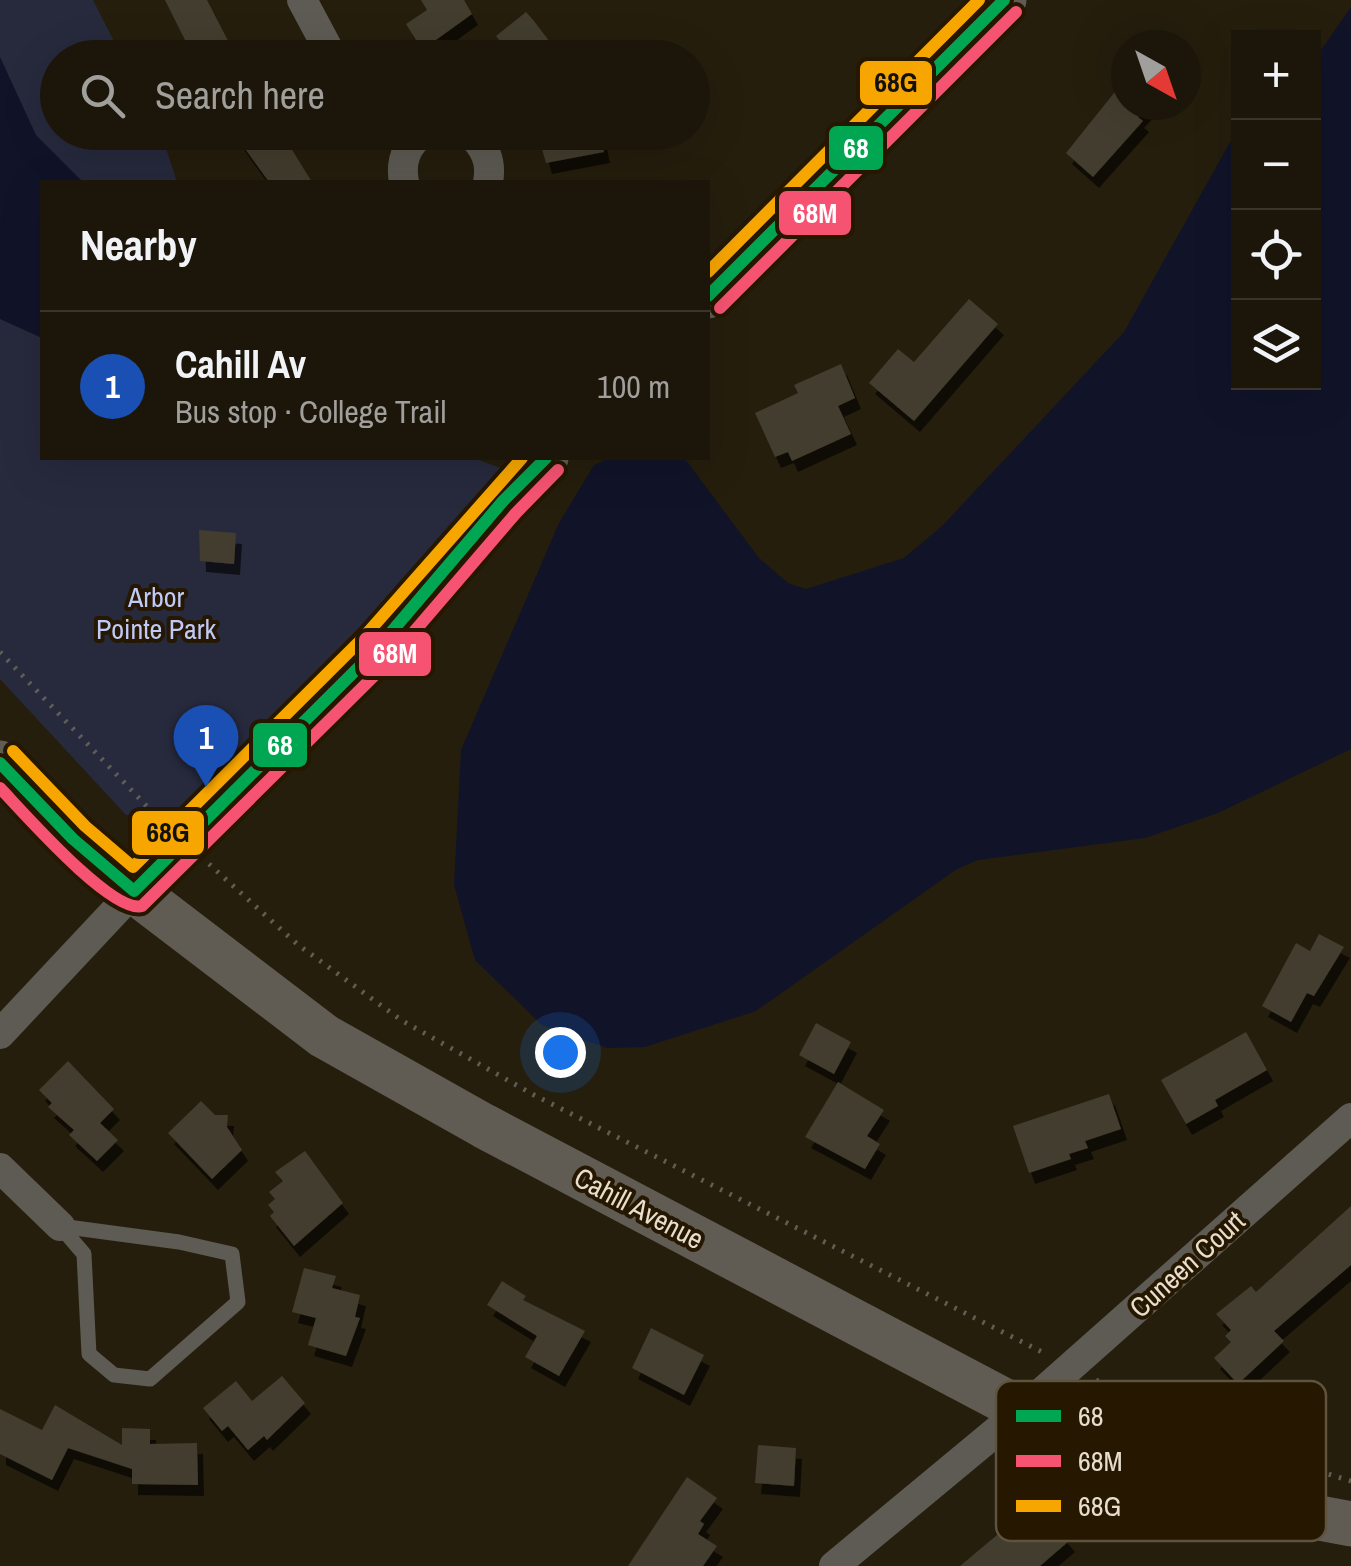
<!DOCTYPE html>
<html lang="en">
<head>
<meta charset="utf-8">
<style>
  body { margin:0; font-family:"Archivo Narrow",sans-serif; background:#292318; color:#f1f3f6 }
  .controls { position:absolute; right:30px; top:30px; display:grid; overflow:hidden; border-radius:0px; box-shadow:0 10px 40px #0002 }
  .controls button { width:90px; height:90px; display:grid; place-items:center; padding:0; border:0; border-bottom:2px solid #3a352b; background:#1c160a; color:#f1f3f6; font:50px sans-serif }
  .compass { position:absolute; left:1111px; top:30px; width:90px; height:90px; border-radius:50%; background:#1c160a; box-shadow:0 10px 40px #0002; rotate:140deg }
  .you { position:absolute; left:560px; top:1052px; width:35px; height:35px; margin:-25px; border:8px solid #fff; border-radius:50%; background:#1a73e8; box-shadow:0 0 0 15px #1a73e833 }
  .badge { display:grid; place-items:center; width:65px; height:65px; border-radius:50%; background:#db2777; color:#fff; font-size:32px; font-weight:700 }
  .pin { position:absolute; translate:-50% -82px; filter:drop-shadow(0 2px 5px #0008) }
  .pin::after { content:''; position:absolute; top:52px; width:35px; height:30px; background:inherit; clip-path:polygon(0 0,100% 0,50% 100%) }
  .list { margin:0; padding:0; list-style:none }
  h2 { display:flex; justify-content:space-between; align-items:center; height:130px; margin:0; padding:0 40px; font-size:42px }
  h2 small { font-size:32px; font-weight:400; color:#a09f9c }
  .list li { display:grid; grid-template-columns:65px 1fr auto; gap:30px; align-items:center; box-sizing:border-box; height:150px; padding:0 40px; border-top:2px solid #3a352b }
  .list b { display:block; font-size:38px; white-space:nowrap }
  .list p { margin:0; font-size:32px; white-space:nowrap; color:#a09f9c }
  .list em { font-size:32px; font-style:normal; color:#a09f9c }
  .icon { flex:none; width:55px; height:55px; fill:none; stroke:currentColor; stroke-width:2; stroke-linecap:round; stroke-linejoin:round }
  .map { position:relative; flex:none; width:1351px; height:1566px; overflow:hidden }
  .search { position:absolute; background:#1c160a; box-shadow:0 10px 40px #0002; left:40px; top:40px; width:670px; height:110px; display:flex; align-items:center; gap:25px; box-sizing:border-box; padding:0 35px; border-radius:55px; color:#a09f9c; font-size:38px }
  .panel { position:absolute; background:#1c160a; box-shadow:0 10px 40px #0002; left:40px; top:180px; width:670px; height:280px; border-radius:0px }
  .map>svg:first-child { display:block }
  .green { fill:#272a3d }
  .water { fill:#111329 }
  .building { fill:#423c2e; filter:url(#shadow) }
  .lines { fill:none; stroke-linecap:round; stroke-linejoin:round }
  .path { stroke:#605d55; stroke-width:5; stroke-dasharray:2.5 8; stroke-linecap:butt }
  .lane { stroke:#5e5b54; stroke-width:15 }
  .street { stroke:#5e5b54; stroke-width:30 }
  .secondary { stroke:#615c53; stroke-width:45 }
  .bus-1-casing { stroke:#251700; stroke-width:20 }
  .bus-2-casing { stroke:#251700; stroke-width:20 }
  .bus-3-casing { stroke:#251700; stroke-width:20 }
  .bus-1 { stroke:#00a651; stroke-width:12 }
  .bus-2 { stroke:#f65372; stroke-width:12 }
  .bus-3 { stroke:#f7a600; stroke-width:12 }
  .labels { text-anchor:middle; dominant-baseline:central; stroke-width:8; stroke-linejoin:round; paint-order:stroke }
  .park-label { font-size:28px; fill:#c0caf8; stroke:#251700 }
  .street-label { font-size:28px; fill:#e7decd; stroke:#251700 }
  .key { fill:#251700; stroke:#5f533e; stroke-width:2.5 }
  .key-label { font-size:28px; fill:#e7decd }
  .line-badge { stroke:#251700; stroke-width:4 }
  .badge-label { font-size:28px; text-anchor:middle; font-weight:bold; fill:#fff }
  .pale-badge-label { font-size:28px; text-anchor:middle; font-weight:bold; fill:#111 }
</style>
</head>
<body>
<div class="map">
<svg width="1351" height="1566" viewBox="0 0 1351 1566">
  <defs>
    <filter id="shadow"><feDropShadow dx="6" dy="11" stdDeviation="0" flood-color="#0009"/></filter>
  </defs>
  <rect width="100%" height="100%" fill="#251e0d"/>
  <path class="green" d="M0,0H93L122,57L58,58V132L161,133L177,182H42V458H473L512,472L183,807L126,815L0,679Z"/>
  <path class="water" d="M1351,7V749L1218,813L1145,838L978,860L957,869L756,1011L645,1047L607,1048L542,1025L475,960L454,885L461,750L559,523L594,465L610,458L685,459L759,558L788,583L806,589L904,558L943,525L1124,332L1229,144L1238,136V382H1314V60Z
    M0,57L36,135L83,182H42V338L0,319Z"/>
  <path class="building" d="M165,0H207L237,58H194Z
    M421,0H464L472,14L422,50L406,24L427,10Z
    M526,12L534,21L562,58H514L496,36Z
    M1126,78V105H1149L1138,117L1143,121L1093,177L1066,153Z
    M233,132H281L312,182H269Z
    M537,132H600L604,152L546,163Z
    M969,299L998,324L914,421L869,383L898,349L914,362Z
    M841,364L855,398L838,406L851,434L792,461L788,452L775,457L755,413L798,393L794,385Z
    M199,530L236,533L234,564L200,561Z
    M1319,934L1344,947L1314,996L1307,993L1291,1022L1262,1006L1296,943L1310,951Z
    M816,1023L851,1042L834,1074L799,1055Z
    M1246,1032L1267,1070L1215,1100L1218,1106L1186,1124L1161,1080Z
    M68,1061L114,1109L100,1123L118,1140L97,1161L69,1135L74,1130L48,1107L52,1103L39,1090Z
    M838,1082L884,1110L867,1136L880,1144L865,1169L805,1137Z
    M1109,1094L1121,1129L1085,1141L1088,1148L1069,1154L1071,1159L1029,1173L1013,1126Z
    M201,1101L215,1115H228L227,1127L242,1150L212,1179L168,1133Z
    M305,1151L343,1203L294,1246L270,1216L274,1212L268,1205L275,1199L269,1192L283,1181L275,1172Z
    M1351,1206V1265L1274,1331L1284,1341L1238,1384L1214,1358L1231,1342L1225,1336L1231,1330L1216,1314L1251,1286L1256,1292Z
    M304,1268L336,1276L332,1288L360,1295L355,1317L360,1318L346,1356L308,1345L316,1318L292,1312Z
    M502,1281L526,1296L523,1300L585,1331L559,1376L525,1357L537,1336L487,1305Z
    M651,1328L704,1355L684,1395L632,1368Z
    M282,1376L305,1403L267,1440L264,1436L248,1450L228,1426L222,1431L203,1408L236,1381L252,1401Z
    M55,1405L122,1445V1428L150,1429V1444L197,1443L198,1485L132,1484V1469L68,1448L52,1480L0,1454V1409L42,1430Z
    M758,1445L796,1448L794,1486L755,1483Z
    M687,1477L717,1498L700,1521L704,1524L698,1534L717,1546L703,1566H628Z
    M1046,1514L1069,1541L1040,1566H960L1003,1530L1013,1542Z"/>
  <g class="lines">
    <path class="path" d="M0,652L156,816
      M209,864L297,944L401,1020L534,1095L1046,1354
      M1096,1380L1216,1440L1351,1481"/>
    <path class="lane" d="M60,1226L179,1242L232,1254L238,1302L150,1379L114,1375L89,1354L84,1254Z"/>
    <path class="street" d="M302,0L333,58
      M469,132C485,147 492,161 488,182
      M404,182C400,161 406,146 423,132
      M0,1034L134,891
      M0,1168L60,1226
      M834,1566L1022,1410L1351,1118"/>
    <path class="secondary" d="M708,296L1004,0
      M0,763L73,839L134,891L324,1036L484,1126L1022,1410L1244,1504L1351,1524
      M134,891L376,650L503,501L546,458"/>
    <g class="bus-1-casing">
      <path id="bus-1" d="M708,296L1004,0
        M0,763L73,839L134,891L376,650L503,501L546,458"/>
    </g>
    <g class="bus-2-casing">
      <path id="bus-2" d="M720,308L1016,12
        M0,788C23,812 112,914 142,906L388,662L516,513L558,470"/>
    </g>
    <g class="bus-3-casing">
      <path id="bus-3" d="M708,272L979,0
        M13,751L85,826L133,867L363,638L522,458"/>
    </g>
    <use href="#bus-1" class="bus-1"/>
    <use href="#bus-2" class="bus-2"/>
    <use href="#bus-3" class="bus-3"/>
  </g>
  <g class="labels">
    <g class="park-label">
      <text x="156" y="597">Arbor<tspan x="156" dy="32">Pointe Park</tspan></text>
    </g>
    <g class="street-label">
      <text transform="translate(639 1208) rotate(28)">Cahill Avenue</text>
      <text transform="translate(1187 1264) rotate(-42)">Cuneen Court</text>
    </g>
  </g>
  <rect x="996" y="1381" width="330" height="160" rx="15" class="key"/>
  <rect x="1016" y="1410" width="45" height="12" fill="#00a651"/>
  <rect x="1016" y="1455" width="45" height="12" fill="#f65372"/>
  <rect x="1016" y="1500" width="45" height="12" fill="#f7a600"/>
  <g class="key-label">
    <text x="1078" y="1426">68</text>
    <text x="1078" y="1471">68M</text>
    <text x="1078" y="1516">68G</text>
  </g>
  <g class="line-badge">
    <rect x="858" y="59" width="76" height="48" rx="10" fill="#f7a600"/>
    <rect x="827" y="124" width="58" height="48" rx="10" fill="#00a651"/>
    <rect x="777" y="189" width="76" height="48" rx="10" fill="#f65372"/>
    <rect x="357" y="630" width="76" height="48" rx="10" fill="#f65372"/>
    <rect x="251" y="721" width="58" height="48" rx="10" fill="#00a651"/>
    <rect x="130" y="809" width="76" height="48" rx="10" fill="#f7a600"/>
  </g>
  <g class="badge-label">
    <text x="856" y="158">68</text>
    <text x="815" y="223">68M</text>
    <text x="395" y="663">68M</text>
    <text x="280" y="755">68</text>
  </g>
  <g class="pale-badge-label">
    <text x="896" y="92">68G</text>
    <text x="168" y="842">68G</text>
  </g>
</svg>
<div class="controls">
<button>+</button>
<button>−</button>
<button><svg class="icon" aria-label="locate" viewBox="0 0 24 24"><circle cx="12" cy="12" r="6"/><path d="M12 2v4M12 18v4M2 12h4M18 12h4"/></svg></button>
<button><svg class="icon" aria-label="layers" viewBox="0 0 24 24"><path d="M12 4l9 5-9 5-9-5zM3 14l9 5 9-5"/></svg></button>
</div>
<svg class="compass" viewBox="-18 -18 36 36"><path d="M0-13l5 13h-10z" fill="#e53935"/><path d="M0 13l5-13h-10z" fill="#a09f9c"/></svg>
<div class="you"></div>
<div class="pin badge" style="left:206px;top:787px;background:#1a4fb4">1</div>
<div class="search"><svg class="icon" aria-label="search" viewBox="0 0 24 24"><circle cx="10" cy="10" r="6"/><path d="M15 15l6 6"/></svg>Search here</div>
<section class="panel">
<h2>Nearby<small></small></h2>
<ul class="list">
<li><span class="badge" style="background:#1a4fb4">1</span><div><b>Cahill Av</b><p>Bus stop · College Trail</p></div><em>100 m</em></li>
</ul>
</section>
</div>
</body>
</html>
